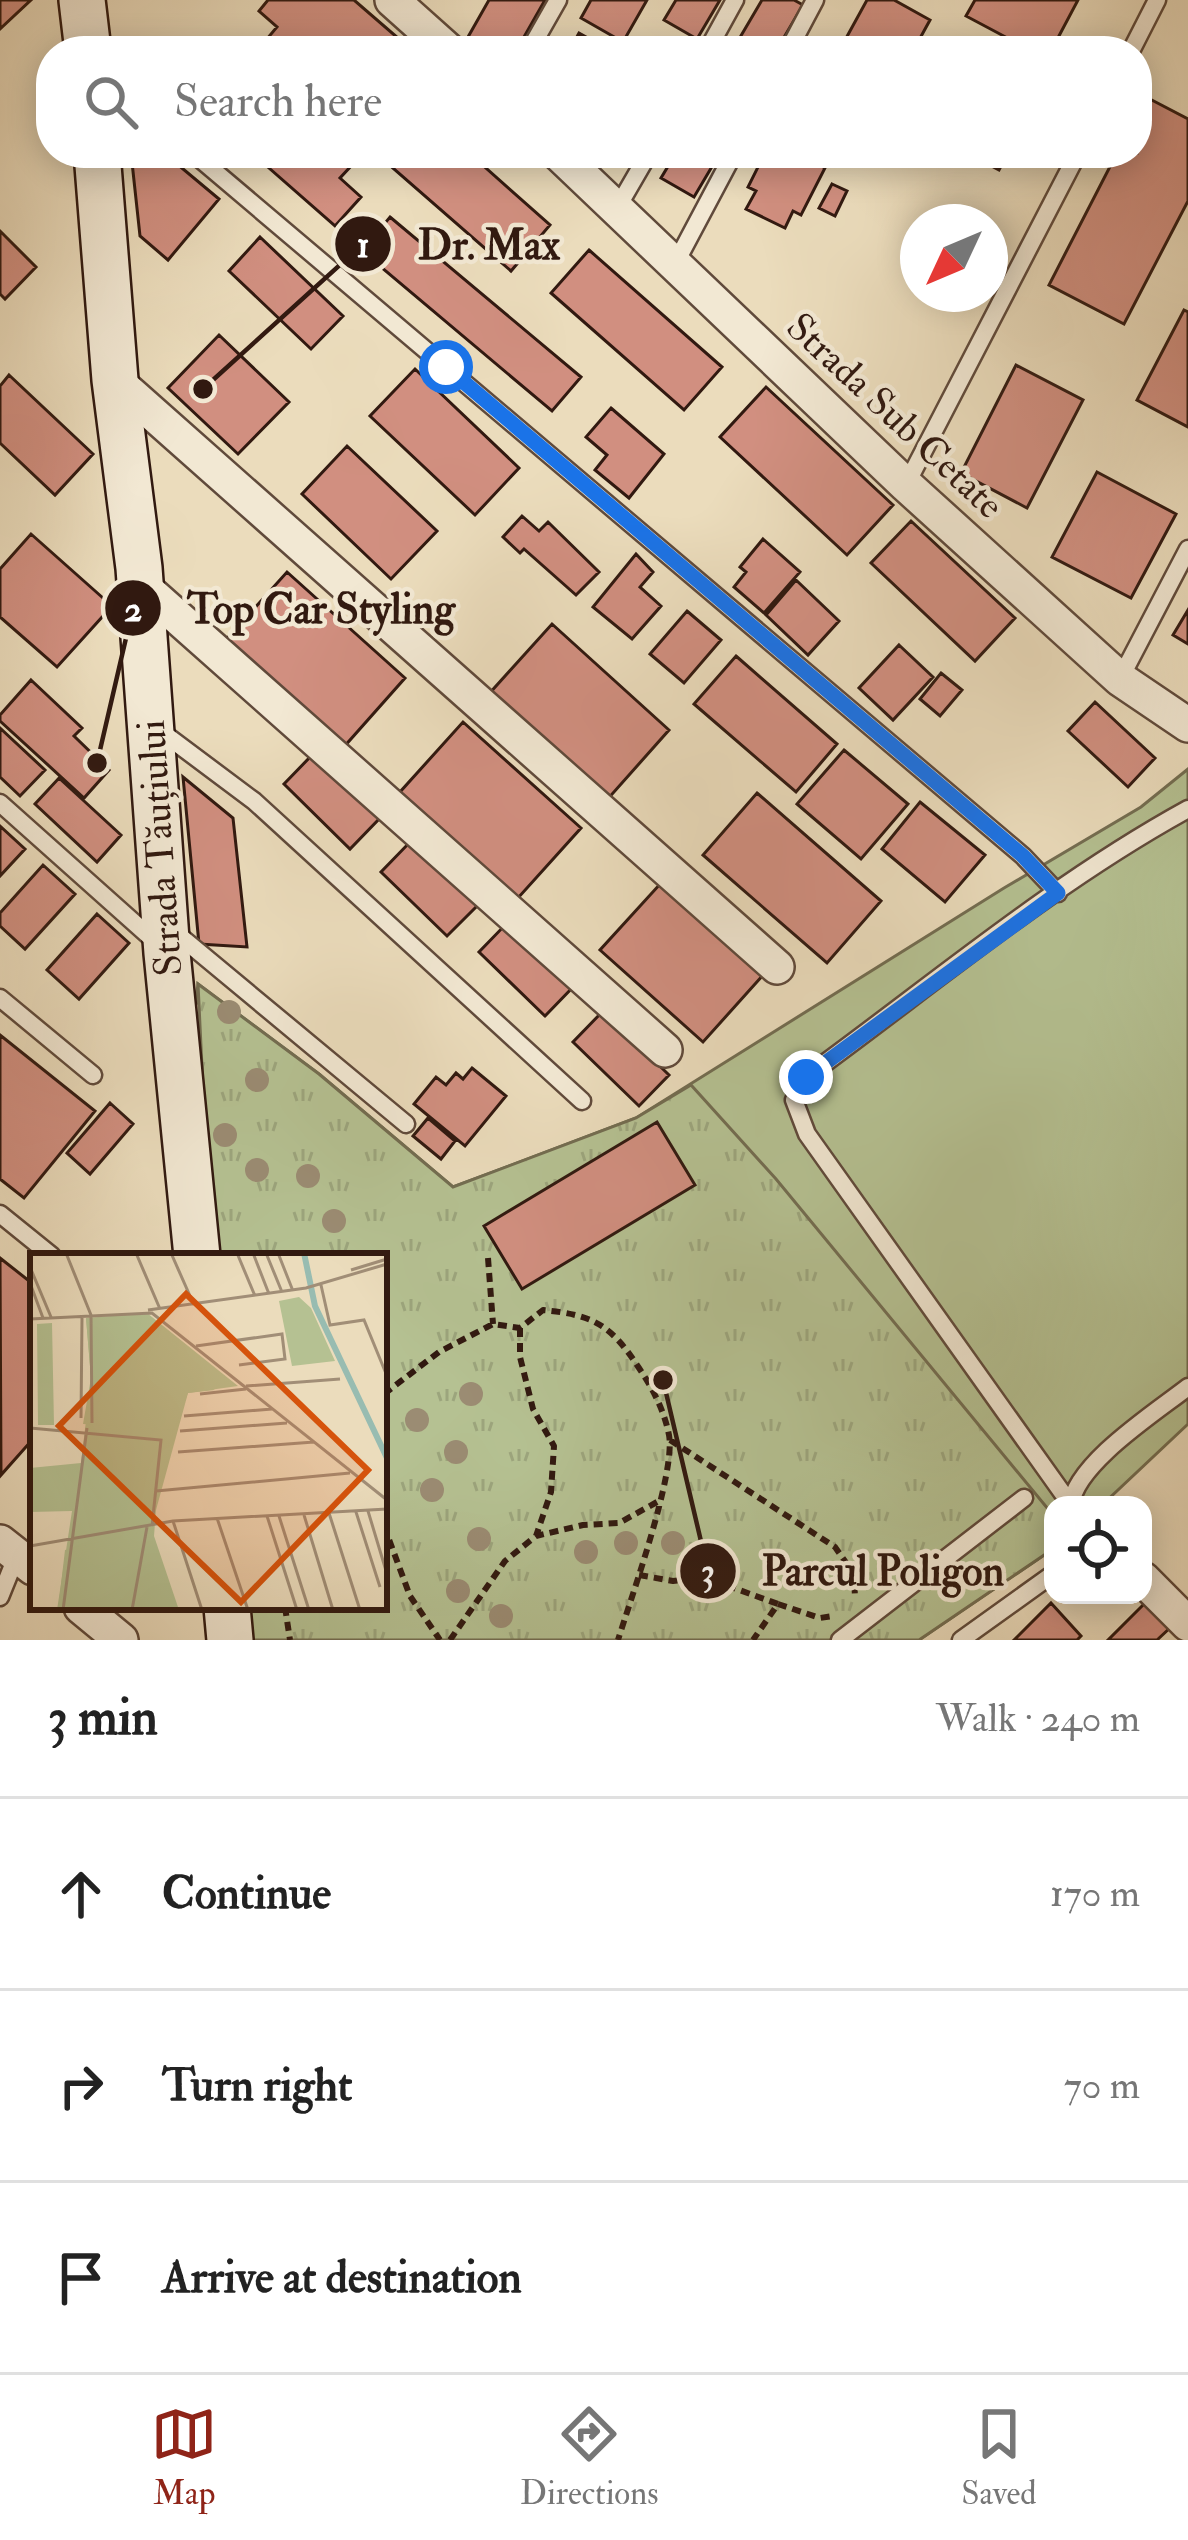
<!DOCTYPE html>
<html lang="en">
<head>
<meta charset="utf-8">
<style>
  body { margin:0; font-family:"IM FELL Double Pica",serif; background:#f6f6f6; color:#222 }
  .controls { position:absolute; right:36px; bottom:36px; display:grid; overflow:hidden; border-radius:24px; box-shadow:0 6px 30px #0003 }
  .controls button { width:108px; height:108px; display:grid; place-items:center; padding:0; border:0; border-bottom:3px solid #e0e0e0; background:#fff; color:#222; font:60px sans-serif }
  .compass { position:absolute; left:900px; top:204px; width:108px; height:108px; border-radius:50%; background:#fff; box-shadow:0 6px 30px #0003; rotate:226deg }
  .stop { position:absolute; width:36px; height:36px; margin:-27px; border:9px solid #1a73e8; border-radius:50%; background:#fff }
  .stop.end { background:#1a73e8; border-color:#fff; box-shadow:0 3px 12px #0008 }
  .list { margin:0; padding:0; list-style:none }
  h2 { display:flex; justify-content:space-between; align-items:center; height:156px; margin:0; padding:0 48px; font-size:51px }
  h2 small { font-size:39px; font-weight:400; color:#767676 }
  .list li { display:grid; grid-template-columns:78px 1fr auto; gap:36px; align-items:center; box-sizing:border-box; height:192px; padding:0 48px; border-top:3px solid #e0e0e0 }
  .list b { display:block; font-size:45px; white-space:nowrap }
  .list em { font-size:39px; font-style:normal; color:#767676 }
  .icon { flex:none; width:66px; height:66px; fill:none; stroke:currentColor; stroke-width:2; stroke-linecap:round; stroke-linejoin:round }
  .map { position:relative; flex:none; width:1188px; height:1640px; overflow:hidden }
  .search { position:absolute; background:#fff; box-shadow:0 6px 30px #0003; left:36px; right:36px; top:36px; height:132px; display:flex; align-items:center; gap:30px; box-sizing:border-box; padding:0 42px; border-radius:48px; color:#767676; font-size:45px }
  .sheet { height:732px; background:#fff }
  nav { display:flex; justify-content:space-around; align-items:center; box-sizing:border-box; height:168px; border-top:3px solid #e0e0e0; background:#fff; font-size:33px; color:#767676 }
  nav a { display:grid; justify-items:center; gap:6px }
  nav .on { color:#8f2418 }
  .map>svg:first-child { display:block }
  .grass { fill:#b5c192; stroke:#736d51; stroke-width:3 }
  .park { fill:url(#park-tufts); stroke:#736d51; stroke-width:3 }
  .building { fill:#d18f80; stroke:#311910; stroke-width:3 }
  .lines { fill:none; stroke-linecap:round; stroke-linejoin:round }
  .service-casing { stroke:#604a3b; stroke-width:21 }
  .minor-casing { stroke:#604a3b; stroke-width:38 }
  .secondary-casing { stroke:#311910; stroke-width:50 }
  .path { stroke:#311910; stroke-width:6; stroke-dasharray:9 6; stroke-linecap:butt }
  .service { stroke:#f2e8d3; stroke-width:16 }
  .minor { stroke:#f2e8d3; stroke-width:33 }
  .secondary { stroke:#f2e8d3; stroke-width:45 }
  .tree { fill:#9b8c73 }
  .route { stroke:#1a73e8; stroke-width:15 }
  .labels { text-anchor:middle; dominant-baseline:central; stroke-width:9; stroke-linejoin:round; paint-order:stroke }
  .street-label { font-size:39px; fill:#311910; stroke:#f2e8d3 }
  .inset-river { fill:none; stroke:#98bcb1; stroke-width:6 }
  .inset-road { fill:none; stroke:#a18e77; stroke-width:3 }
  .view { fill:#d6530c; fill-opacity:0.15; stroke:#d6530c; stroke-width:6 }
  .inset-edge { fill:none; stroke:#311910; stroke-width:6 }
  .leader { fill:none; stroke:#311910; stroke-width:4.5 }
  .callout-dot { fill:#311910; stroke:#f2e8d3; stroke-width:4.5 }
  .mark-label { font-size:36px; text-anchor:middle; font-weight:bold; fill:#fff }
  .callout-label { font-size:42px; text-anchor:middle; font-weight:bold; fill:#311910; stroke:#f2e8d3; stroke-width:9; stroke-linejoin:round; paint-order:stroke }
</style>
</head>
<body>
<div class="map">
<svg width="1188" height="1640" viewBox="0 0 1188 1640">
  <defs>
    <pattern id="park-tufts" width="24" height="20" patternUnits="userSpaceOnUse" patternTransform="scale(3)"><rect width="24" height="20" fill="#b5c192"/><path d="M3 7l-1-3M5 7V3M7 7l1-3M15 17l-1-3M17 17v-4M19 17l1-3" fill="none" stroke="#9ca57d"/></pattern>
  </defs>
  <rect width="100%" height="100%" fill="#ebdcbc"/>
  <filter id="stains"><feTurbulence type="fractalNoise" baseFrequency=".00167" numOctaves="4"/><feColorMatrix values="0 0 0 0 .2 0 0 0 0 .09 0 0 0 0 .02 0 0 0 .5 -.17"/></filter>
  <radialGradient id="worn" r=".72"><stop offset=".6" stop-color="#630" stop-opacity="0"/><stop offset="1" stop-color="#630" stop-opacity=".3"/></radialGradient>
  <path class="grass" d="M1188,769V1424L1102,1505H1053V1549L919,1640H253L384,1607V1256L196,1000L198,984L319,1074L453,1187L636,1118L1004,888L1141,807Z"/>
  <path class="park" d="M198,984L319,1074L453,1187L636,1118L691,1085L776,1179L1053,1515V1549L919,1640H253L247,1607H384V1256H211Z"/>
  <path class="building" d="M0,0H31L0,29Z
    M268,0H354L413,51H267L261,46L277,27L259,11Z
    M489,0H545L516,51H492L468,37Z
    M591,0H647L623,42L581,18Z
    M676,0H720L697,39L664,20Z
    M762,0H794L803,5L776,51H732Z
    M867,0H894L930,20L913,51H839Z
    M975,0H1078L1051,51H1032L966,16Z
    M579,33L611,51H569Z
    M1146,97L1188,119V201L1124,324L1049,285L1117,153H1137V115Z
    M131,153H164L219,199L168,260L140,236Z
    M339,153L352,165L340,178L361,197L335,226L253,154Z
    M382,153H469L550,225L511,271L379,156Z
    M676,153H720L694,197L661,178Z
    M765,153H796L825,168L801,215L793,211L785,228L746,209L756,191L748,187Z
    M967,153H1008L999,170Z
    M832,184L847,191L835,216L819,208Z
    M390,217L581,377L552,411L362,251Z
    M0,231L36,267L5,299L0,294Z
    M260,237L343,316L311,349L229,271Z
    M589,250L722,367L684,410L551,293Z
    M1184,310L1188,312V427L1137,400Z
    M219,335L289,402L238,454L168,388Z
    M1016,365L1083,400L1027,508L961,473Z
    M415,369L519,468L475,515L370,416Z
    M9,375L93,454L55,495L0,443V386Z
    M766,387L893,505L847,555L720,437Z
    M611,408L664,454L629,498L595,470L607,455L586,437Z
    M347,446L437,531L391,579L302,494Z
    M1097,472L1176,514L1131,598L1052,557Z
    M522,516L539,531L548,522L599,572L576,595L524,549L520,553L503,537Z
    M911,521L1015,618L975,661L871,563Z
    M31,534L112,606L57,667L0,617V569Z
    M763,539L800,572L764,613L734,587L746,572L740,567Z
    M636,554L653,572L640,587L661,606L632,639L593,607Z
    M287,572L405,678L342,749L224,642Z
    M796,580L839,621L808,655L766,615Z
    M1188,610V644L1173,635Z
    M687,611L721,640L684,683L650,654Z
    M552,624L669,730L606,801L488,695Z
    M899,645L933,677L893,720L859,688Z
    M736,656L837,744L796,792L694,704Z
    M941,673L962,690L940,716L920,699Z
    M31,680L82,728L74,736L109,770L84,798L0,721V715Z
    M1095,702L1155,758L1128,787L1068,731Z
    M463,722L581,828L518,898L400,792Z
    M0,728L45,770L20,796L0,777Z
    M844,750L908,804L861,859L797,804Z
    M314,753L380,818L350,849L284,784Z
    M183,777L233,818L247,947L199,944Z
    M59,778L121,835L97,862L35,804Z
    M757,793L881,901L827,963L703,855Z
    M920,802L985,855L945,902L882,849Z
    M0,826L25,849L0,876Z
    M411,841L478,905L447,936L381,872Z
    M43,865L75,894L25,949L0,926V913Z
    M661,883L764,974L703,1042L600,950Z
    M97,914L129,943L79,999L47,970Z
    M509,921L575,985L545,1016L479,952Z
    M603,1011L669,1075L639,1106L573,1042Z
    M0,1035L95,1111L24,1198L0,1179Z
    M472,1068L506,1096L465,1146L414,1104L436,1077L446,1085L456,1073L463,1079Z
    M110,1103L133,1124L90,1174L67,1153Z
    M428,1118L455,1141L441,1159L413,1136Z
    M657,1122L695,1185L522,1289L484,1226Z
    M0,1258L33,1284V1439L1,1475Z
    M1147,1601L1172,1626L1157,1640H1108Z
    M1051,1603L1081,1636L1077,1640H1014Z"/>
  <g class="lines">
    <g class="service-casing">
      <path id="service" d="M529,51L558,0
        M707,51L735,0
        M788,51L815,0
        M1131,51L1157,0
        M193,153L1023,856L1058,893
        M616,210L649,153
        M674,266L734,153
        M906,485L1078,153
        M1120,679L1188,549
        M159,730L254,801L582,1101
        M0,803L158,944
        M176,933L406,1124
        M0,998L93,1075
        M0,1214L52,1256
        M1071,1505L807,1134L794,1100L806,1077C931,986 1053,883 1188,809
        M1071,1505C1075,1464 1156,1412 1188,1387
        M0,1597L17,1555
        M840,1640L1024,1498
        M961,1640L1053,1574"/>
    </g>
    <g class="minor-casing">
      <path id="minor" d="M392,0L449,51
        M558,153L906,485L1120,679L1188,725
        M115,380L777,967
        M140,584L665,1050
        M0,1542L33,1568
        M1143,1579L1188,1624
        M81,1607L121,1640"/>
    </g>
    <g class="secondary-casing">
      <path id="secondary" d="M82,0L88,51
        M97,153L115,380L139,568L167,953L197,1256
        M227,1607L230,1640"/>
    </g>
    <path class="path" d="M488,1258L493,1324
      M520,1328V1357L533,1409L554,1446L551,1492L536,1536
      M384,1394L439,1352L493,1324L520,1328L543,1310C594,1315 611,1325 639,1368C653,1389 664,1410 669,1435C676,1473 631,1598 618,1640
      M670,1440L835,1547L854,1574L855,1598
      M384,1526L410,1596L440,1640
      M639,1575L673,1581L706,1578L778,1604L753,1640
      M778,1604L820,1618L833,1616
      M285,1607L290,1640
      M450,1640L505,1561L536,1536L583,1525L619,1523L657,1502"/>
    <use href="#service" class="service"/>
    <use href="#minor" class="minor"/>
    <use href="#secondary" class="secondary"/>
  </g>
  <g class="tree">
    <circle cx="229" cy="1012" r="12"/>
    <circle cx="257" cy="1080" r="12"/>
    <circle cx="225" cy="1135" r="12"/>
    <circle cx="257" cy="1170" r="12"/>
    <circle cx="308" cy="1176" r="12"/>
    <circle cx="334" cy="1221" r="12"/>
    <circle cx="471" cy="1394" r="12"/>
    <circle cx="417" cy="1420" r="12"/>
    <circle cx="456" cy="1452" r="12"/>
    <circle cx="432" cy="1490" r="12"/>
    <circle cx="479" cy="1539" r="12"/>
    <circle cx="626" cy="1543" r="12"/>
    <circle cx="673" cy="1543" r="12"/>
    <circle cx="586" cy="1552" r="12"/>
    <circle cx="458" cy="1591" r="12"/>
    <circle cx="501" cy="1616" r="12"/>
  </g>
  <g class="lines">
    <path class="route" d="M446,367L1023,856L1058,893L806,1077"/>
  </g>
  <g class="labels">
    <g class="street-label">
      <text transform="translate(895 416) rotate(43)">Strada Sub Cetate</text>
      <text transform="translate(160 848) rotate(-94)">Strada Tăuțiului</text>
    </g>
  </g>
  <g transform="translate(30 1253)">
    <rect width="357" height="357" fill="#ebdcbc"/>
    <path d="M269,44L281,55L305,108L262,113L249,48ZM56,65L185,137L158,140L126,257L124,283L149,357H27L42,258L0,259V215L51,210L61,125ZM22,70L24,172H8L7,71Z" fill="#b5c192"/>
    <path d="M117,60L208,133L158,140L144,177L53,171L61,125L56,65ZM119,277L111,357H28L35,297Z" fill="#b5c192"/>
    <path class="inset-river" d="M274,0L285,53L357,205"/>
    <path class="inset-road" d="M36,0L61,62L62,170M106,0L130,56M141,0L164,52M207,0L225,43M223,0L239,41M236,0L252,39M248,0L263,38M0,14L21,64M321,17L357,6M0,30L13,65M291,32L300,72L334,67L357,123M118,57L276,35L357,11M0,66L122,60L357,247M166,93L252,81L255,106L209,112M216,133L310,126M170,141L216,136M154,163L242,156M51,165L52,65M0,175L131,187L122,273M150,178L257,170M148,199L284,189M126,238L320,220M338,258L357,321M326,259L350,334M299,260L330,357M274,262L303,357M237,263L267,357M249,263L279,357M187,265L218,357M143,268L172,357M0,293L143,268L357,256M33,357L57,175M102,357L117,274"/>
    <path class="view" d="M156,41L338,217L211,349L29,173Z"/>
    <rect width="357" height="357" class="inset-edge"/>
  </g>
  <path class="leader" d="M203 389L363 244M97 763L133 608M663 1380L708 1571"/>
  <g class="callout-dot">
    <circle cx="203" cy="389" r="12"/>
    <circle cx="97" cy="763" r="12"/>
    <circle cx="663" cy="1380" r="12"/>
    <circle cx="363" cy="244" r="30"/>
    <circle cx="133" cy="608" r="30"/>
    <circle cx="708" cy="1571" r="30"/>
  </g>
  <g class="mark-label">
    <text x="363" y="257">1</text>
    <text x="133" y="621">2</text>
    <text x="708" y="1583">3</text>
  </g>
  <g class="callout-label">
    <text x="489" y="259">Dr. Max</text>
    <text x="321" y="623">Top Car Styling</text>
    <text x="883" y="1585">Parcul Poligon</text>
  </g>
  <rect width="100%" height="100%" filter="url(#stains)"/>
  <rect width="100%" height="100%" fill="url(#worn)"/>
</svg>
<div class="controls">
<button><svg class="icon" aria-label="locate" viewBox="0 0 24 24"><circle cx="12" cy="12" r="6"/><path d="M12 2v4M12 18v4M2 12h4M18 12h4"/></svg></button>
</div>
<svg class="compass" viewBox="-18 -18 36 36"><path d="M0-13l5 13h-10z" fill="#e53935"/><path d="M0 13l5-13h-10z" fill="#767676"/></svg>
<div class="stop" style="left:446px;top:367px"></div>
<div class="stop end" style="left:806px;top:1077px"></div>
<div class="search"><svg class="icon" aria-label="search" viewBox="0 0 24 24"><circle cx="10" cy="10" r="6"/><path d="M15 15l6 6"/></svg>Search here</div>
</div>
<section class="sheet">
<h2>3 min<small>Walk · 240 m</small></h2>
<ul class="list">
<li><svg class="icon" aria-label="ahead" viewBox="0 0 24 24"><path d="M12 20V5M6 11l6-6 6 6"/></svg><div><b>Continue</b></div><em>170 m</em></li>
<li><svg class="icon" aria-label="right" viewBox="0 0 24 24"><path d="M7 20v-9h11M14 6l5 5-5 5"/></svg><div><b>Turn right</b></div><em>70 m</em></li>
<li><svg class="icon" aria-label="arrive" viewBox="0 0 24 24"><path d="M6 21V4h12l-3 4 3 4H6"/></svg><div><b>Arrive at destination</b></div></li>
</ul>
</section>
<nav>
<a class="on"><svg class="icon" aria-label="map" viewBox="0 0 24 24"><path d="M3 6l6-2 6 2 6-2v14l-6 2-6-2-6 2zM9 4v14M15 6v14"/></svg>Map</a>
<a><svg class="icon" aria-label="directions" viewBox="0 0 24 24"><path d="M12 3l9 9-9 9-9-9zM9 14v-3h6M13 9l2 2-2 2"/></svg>Directions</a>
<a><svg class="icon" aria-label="saved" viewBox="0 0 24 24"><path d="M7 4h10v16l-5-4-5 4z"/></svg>Saved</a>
</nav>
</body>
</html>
